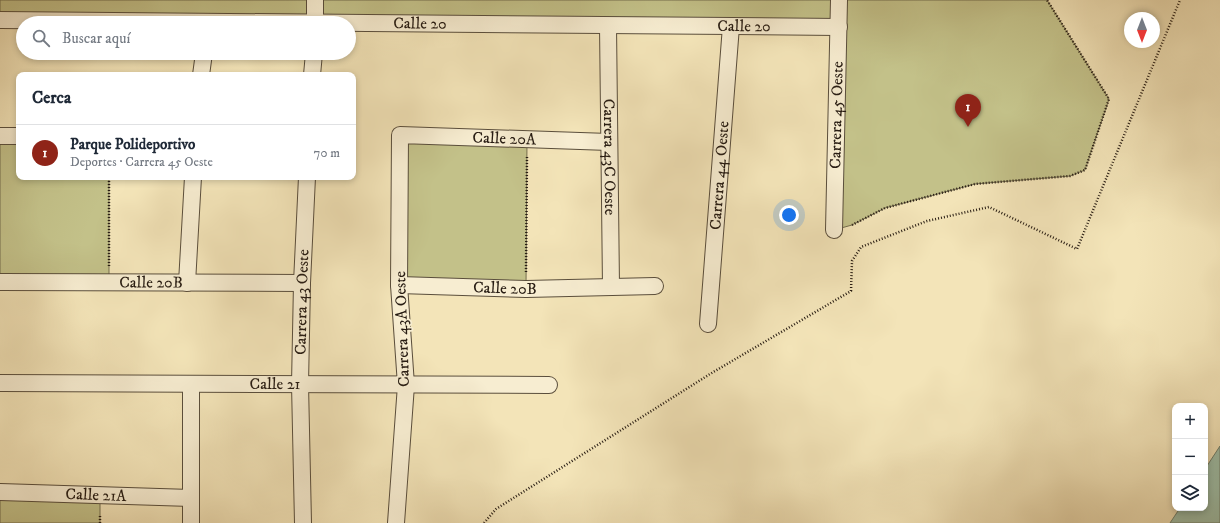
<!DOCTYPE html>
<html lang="es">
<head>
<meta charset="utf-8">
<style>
  body { margin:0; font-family:"IM FELL DW Pica",serif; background:#f6f6f7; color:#1f2937 }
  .controls { position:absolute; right:12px; bottom:12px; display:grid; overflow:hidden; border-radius:8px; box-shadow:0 2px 6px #0003 }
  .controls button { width:36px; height:36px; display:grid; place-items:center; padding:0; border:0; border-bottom:1px solid #e0e1e3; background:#fff; color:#1f2937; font:20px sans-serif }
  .compass { position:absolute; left:1124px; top:12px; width:36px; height:36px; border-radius:50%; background:#fff; box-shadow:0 2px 6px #0003; rotate:180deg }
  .you { position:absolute; left:789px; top:215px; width:14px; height:14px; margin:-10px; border:3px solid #fff; border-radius:50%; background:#1a73e8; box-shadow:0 0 0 6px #1a73e833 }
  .badge { display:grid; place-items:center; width:26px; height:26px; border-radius:50%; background:#8f2418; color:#fff; font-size:13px; font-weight:700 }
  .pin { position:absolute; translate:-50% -33px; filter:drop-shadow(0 1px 2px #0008) }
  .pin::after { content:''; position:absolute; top:21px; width:14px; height:12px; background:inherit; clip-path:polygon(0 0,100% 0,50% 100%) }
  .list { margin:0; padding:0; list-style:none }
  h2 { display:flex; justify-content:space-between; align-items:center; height:52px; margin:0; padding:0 16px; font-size:17px }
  h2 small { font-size:13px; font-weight:400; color:#747a83 }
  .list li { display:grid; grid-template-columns:26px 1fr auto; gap:12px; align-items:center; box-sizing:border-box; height:56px; padding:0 16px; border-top:1px solid #e0e1e3 }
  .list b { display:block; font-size:15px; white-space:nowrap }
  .list p { margin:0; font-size:13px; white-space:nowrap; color:#747a83 }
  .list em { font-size:13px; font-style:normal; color:#747a83 }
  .icon { flex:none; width:22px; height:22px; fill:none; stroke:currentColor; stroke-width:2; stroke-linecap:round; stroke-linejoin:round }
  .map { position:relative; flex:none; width:1220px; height:523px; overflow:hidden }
  .search { position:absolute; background:#fff; box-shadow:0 2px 6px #0003; left:16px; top:16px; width:340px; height:44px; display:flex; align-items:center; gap:10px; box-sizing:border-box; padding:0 14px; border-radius:22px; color:#747a83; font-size:15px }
  .panel { position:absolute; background:#fff; box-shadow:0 2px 6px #0003; left:16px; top:72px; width:340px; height:108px; border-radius:8px }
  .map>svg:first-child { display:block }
  .green { fill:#c3c189; stroke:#756e4e }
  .water { fill:#9dbfa9; stroke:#6e7e6d }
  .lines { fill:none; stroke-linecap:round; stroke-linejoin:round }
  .street-casing { stroke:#5a4e3c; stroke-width:18 }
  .path { stroke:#271c13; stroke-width:2.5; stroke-dasharray:1 2; stroke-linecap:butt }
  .street { stroke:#f7edd1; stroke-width:16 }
  .labels { text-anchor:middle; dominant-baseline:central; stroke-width:3.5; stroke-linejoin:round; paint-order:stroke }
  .street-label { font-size:16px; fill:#271c13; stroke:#f7edd1 }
</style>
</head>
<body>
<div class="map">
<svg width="1220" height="523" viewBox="0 0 1220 523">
  <rect width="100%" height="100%" fill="#f3e4b8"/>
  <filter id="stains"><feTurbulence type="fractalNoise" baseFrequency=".005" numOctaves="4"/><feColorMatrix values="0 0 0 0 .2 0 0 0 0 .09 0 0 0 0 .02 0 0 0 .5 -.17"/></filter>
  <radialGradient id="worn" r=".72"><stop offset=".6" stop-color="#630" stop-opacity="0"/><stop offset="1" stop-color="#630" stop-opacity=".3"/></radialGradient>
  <path class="green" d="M0,0H1047L1109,99L1085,170L1070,176L975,184L885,208L852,225L834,230L839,28L0,20Z
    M400,135L527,140L526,289L399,285Z
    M0,136H19V177H109V282H0Z
    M0,492L100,496V523H0Z"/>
  <path class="water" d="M1220,446V523H1170L1180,508H1205V469Z"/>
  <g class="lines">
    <g class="street-casing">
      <g id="street">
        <path id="s1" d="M0,20L839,27"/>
        <path d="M315,23V0"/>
        <path id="s2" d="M608,26L611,287"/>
        <path d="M201,75L204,53"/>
        <path d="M312,75L314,53"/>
        <path d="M0,136H19"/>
        <path id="s3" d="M834,230L839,0"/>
        <path id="s4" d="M0,282L302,283"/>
        <path d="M187,283L193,177"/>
        <path id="s5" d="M399,285L526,289L655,286"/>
        <path id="s6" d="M708,324L731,26"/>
        <path id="s7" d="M0,383L549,385"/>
        <path id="s8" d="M0,492L191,498"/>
        <path d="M191,523V384"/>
        <path id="s9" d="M303,523L300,384L302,283L307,177"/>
        <path id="s10" d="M396,523L406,385L399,285L400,135L609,142"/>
      </g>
    </g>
    <path class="path" d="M852,225L885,208L975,184L1070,176L1085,170L1109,99L1047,0
      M109,266V177
      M526,272L527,157
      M100,523V514
      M484,523L496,509L710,374L851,291L852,261L861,247L927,221L989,207L1077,249L1180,0"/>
    <use href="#street" class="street"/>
  </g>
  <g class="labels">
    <g class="street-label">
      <text stroke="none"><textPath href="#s1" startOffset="420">Calle 20</textPath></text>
      <text stroke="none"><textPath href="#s1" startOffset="744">Calle 20</textPath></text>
      <text stroke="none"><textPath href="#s3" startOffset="115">Carrera 45 Oeste</textPath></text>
      <text stroke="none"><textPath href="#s10" startOffset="493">Calle 20A</textPath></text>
      <text stroke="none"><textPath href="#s2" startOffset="131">Carrera 43C Oeste</textPath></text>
      <text stroke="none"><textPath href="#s6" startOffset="149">Carrera 44 Oeste</textPath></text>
      <text stroke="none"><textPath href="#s4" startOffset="151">Calle 20B</textPath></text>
      <text stroke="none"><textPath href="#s5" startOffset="106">Calle 20B</textPath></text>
      <text stroke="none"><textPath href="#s9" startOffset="221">Carrera 43 Oeste</textPath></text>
      <text transform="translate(402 329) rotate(-92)">Carrera 43A Oeste</text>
      <text stroke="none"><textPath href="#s7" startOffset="275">Calle 21</textPath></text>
      <text stroke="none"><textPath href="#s8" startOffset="96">Calle 21A</textPath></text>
    </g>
  </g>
  <rect width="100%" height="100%" filter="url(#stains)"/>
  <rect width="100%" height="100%" fill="url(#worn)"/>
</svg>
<div class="controls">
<button>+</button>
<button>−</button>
<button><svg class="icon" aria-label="layers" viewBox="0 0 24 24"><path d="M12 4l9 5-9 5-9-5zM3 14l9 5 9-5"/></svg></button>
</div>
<svg class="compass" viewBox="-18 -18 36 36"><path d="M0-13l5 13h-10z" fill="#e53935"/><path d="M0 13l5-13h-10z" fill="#747a83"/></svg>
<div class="you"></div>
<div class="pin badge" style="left:968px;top:127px">1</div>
<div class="search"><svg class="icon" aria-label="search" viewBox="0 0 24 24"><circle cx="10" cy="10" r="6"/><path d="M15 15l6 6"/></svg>Buscar aquí</div>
<section class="panel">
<h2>Cerca<small></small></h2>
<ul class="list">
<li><span class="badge">1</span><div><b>Parque Polideportivo</b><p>Deportes · Carrera 45 Oeste</p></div><em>70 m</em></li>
</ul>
</section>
</div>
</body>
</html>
